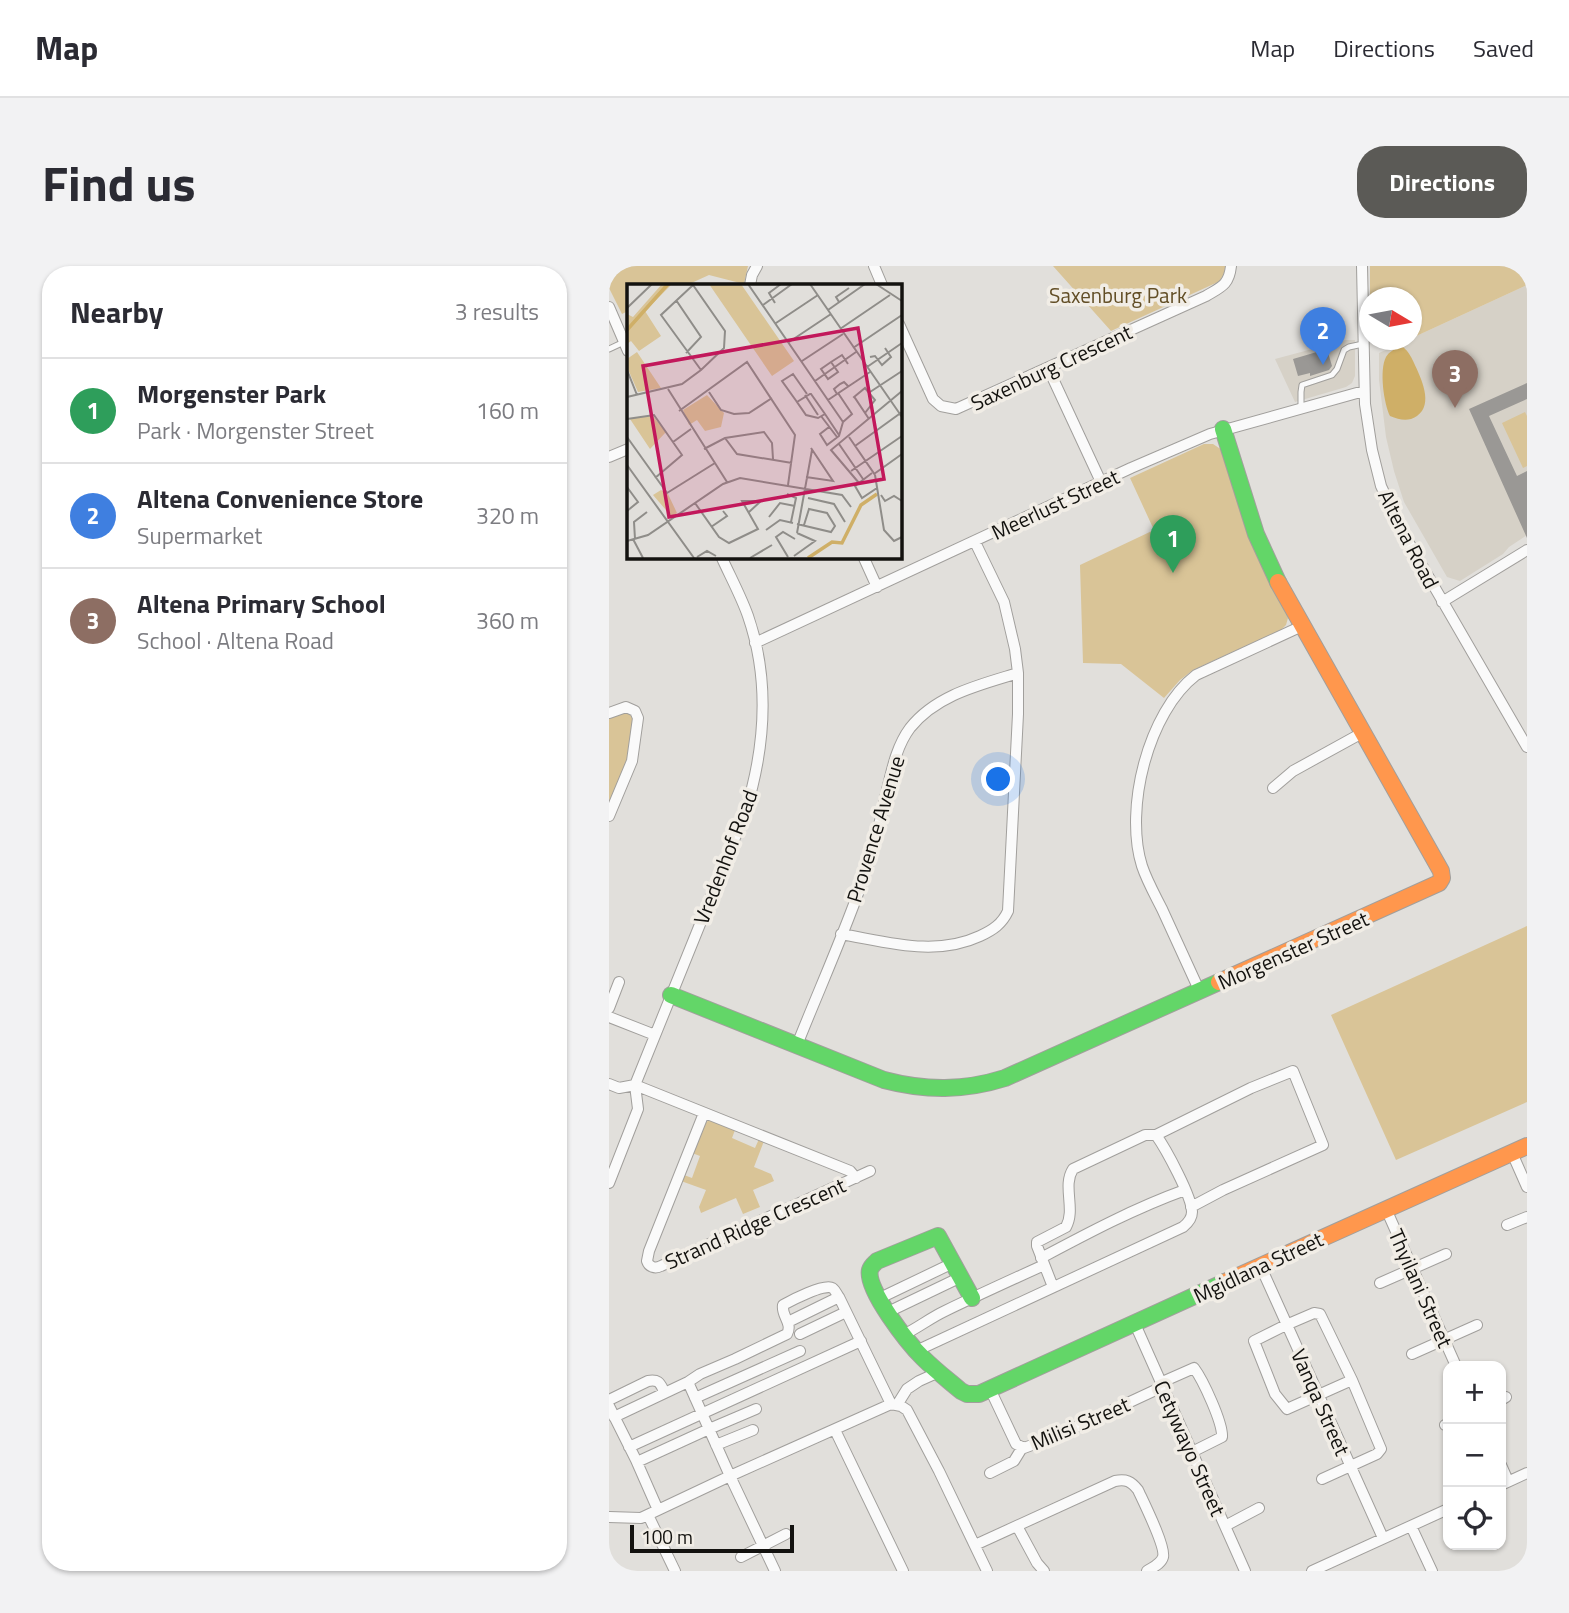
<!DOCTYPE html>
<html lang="en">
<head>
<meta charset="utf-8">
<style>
  body { margin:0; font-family:"Titillium Web",sans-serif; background:#f2f2f3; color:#2b2b33 }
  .controls { position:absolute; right:21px; bottom:21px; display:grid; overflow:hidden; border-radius:14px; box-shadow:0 2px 5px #0004 }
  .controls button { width:63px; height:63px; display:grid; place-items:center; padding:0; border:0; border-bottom:2px solid #e1e1e2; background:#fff; color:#2b2b33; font:35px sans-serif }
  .compass { position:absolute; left:750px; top:21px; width:63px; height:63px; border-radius:50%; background:#fff; box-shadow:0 2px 5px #0004; rotate:100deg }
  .scale { position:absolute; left:21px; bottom:18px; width:164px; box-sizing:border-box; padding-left:7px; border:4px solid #13120f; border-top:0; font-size:19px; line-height:24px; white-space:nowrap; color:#13120f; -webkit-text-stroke:5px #f1ede6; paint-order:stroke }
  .you { position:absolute; left:390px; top:514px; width:24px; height:24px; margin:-18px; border:5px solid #fff; border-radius:50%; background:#1a73e8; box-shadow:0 0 0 10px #1a73e833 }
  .badge { display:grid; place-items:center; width:46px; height:46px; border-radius:50%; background:#5b5a56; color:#fff; font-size:23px; font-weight:700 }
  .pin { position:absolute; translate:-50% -58px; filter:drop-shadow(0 2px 4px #0008) }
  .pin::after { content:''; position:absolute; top:37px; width:24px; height:21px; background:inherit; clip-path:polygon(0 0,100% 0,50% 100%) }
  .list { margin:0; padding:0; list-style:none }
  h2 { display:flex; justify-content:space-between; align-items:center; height:91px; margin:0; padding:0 28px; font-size:30px }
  h2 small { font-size:23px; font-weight:400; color:#7c7c81 }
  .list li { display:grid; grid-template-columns:46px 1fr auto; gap:21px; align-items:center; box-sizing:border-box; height:105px; padding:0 28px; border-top:2px solid #e1e1e2 }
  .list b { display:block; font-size:26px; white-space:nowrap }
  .list p { margin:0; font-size:23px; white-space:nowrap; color:#7c7c81 }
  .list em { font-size:23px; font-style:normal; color:#7c7c81 }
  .icon { flex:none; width:38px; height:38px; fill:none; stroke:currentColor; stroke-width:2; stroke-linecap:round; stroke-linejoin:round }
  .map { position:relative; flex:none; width:918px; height:1305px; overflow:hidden; border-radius:28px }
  header { display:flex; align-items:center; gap:42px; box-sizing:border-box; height:98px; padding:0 35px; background:#fff; border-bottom:2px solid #e1e1e2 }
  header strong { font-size:33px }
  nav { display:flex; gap:38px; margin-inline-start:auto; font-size:24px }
  .intro { display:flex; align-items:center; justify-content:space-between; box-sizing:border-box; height:168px; padding:0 42px }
  h1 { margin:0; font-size:49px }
  .button { padding:18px 32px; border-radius:28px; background:#5b5a56; color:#fff; font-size:24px; font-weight:700 }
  main { display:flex; gap:42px; padding:0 42px }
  aside { flex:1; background:#fff; border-radius:28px; box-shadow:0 2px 5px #0004 }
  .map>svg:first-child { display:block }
  .built { fill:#d6d1c7 }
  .green { fill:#d9c497 }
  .water { fill:#cfaf67 }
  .building { fill:#9a9895 }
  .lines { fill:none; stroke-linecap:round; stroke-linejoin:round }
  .lane-casing { stroke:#a19f9c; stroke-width:7 }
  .street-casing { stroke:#a19f9c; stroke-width:12 }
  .fast-casing { stroke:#a19f9c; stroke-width:18 }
  .slow-casing { stroke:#a19f9c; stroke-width:18 }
  .lane { stroke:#fafafa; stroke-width:5 }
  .street { stroke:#fafafa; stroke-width:10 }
  .fast { stroke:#63d668; stroke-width:16 }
  .slow { stroke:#ff974d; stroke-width:16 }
  .labels { text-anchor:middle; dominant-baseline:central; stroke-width:7; stroke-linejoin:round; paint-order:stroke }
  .park-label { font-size:21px; fill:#624e26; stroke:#f1ede6 }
  .street-label { font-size:21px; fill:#13120f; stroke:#f1ede6 }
  .inset-river { fill:none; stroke:#cfaf67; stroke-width:3.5 }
  .inset-road { fill:none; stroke:#8f8d89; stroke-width:2 }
  .view { fill:#c2185b; fill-opacity:0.15; stroke:#c2185b; stroke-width:3.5 }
  .inset-edge { fill:none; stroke:#13120f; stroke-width:3.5 }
</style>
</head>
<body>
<header>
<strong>Map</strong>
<nav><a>Map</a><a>Directions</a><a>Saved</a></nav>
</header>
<div class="intro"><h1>Find us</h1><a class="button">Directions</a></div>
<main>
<aside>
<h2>Nearby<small>3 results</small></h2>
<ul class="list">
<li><span class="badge" style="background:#2e9e5b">1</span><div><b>Morgenster Park</b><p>Park · Morgenster Street</p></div><em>160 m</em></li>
<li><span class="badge" style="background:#3f7fe0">2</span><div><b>Altena Convenience Store</b><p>Supermarket</p></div><em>320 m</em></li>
<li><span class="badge" style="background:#8d6e63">3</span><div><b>Altena Primary School</b><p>School · Altena Road</p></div><em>360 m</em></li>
</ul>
</aside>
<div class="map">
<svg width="918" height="1305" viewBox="0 0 918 1305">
  <rect width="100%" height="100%" fill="#e1dfdb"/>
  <path class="built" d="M918,19V269L900,281L894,288L851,315L838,311L795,236L785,205L777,171L770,114V87L799,74H802L803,72Z
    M737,74H746V110L743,117L737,121L686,136L666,93Z"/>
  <path class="green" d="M0,0H139L135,18L100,9L78,19H19V45L13,48L0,22Z
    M444,0H616C616,7 614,11 609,16L502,65Z
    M761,0H918V19L803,72L802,32L761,31Z
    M916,146L918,150V200L914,202L893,157Z
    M595,178H604L613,184L679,352L677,359L672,364L584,404L571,414L555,432L512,398L474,397L471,299L545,264L521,212Z
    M15,446L21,448L24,454L18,495L0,540V452Z
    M918,660V836L787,894L722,749Z
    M99,855H102L126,864L123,872L146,882L150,873L155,875L145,901L162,908L165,915L144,924L151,941L134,948L127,932L92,947L90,941L97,924L72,915L75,909L83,912L91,890L83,887L96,857Z"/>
  <path class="water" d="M791,81C793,81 795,81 796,83C800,86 803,93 805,97C812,112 825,138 808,150C799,156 791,154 781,150C775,138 770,104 777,91C780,86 785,83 791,81Z"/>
  <path class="building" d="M718,83L723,100L720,104L701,110V107L689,110L684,93Z
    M918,117V133L880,150L908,210L918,205V272L860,143Z"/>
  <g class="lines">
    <g class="lane-casing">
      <path id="lane" d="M0,83L15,76
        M692,143V126L693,119L723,109L728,103L735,84L740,81L754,78"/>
    </g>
    <g class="street-casing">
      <path id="street" d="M265,0L273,19
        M753,0L756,138L763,184L772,220L793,265L918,481
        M141,19L143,9L148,0
        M0,41L19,85
        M290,58L324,133L332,140L347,143L597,30C612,21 620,19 622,0
        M439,102L492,216
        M0,191L19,183
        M254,290L268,321
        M833,336L918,284
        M146,377L522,202L601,168L755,125
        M0,447L17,441L26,445L29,452L23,495L0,550
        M664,522L684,505L753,467
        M232,668C279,676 326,691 371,670C384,664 393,658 399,645L409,448V407L406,383L395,336L366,276
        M591,726C578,698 566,671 553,643C546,629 538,615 533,600C515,543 539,446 587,409L693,360
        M0,742L10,716
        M0,751L46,769
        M188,779C211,721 237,664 257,605C265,581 271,557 276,532C282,509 286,482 301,462C327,429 370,419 409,407
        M0,818L10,822L26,819
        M26,819L241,905L247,912
        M95,847L40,985L38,995C40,1001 46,1003 52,1000L261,905
        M547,869L642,822L684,805L714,879L614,924L582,941
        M903,887L918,921
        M0,917L29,843L26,819L136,547C156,483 161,414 139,350C132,330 121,310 112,290
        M777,943L847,1100
        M898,959L918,951
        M432,992C479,967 526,942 576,924
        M651,999L774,1272
        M771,1017L837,988
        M271,1032L344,997
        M279,1046L352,1011
        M179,1056L230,1031
        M526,1058L636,1305
        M191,1068L237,1046
        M294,1069C309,1062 321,1052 336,1045C369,1029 402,1014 435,999
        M307,1085L574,961C579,957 583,953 583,946C583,931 557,883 547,869H536L464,903C453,920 467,943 457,961L428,976V980L444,1021
        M803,1088L868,1059
        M79,1116L121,1210L166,1305
        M551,1117L585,1102C594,1114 614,1157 613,1171L583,1186
        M381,1123L407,1178L415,1182L450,1169L553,1121
        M86,1132L191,1085
        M0,1134L39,1115C51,1113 51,1118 56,1127
        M892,1134L897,1131
        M282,1138L292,1140L298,1144L330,1205L378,1305
        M288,1139L298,1123L310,1115L330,1106
        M0,1140L27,1194L49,1244
        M5,1151L79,1116L91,1108L126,1093L178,1068C184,1057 172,1050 174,1039C181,1035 216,1017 223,1022C225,1022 229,1030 230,1031L282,1138
        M836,1159L839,1158
        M226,1164L294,1305
        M107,1179L144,1164
        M20,1181L252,1075
        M28,1196L100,1163L147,1143
        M892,1199L899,1215
        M381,1207L405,1195L413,1182
        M713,1213L768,1188L772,1183L743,1114L711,1048L705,1047L677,1059L645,1075L666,1128L678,1143L743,1114
        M892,1219L918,1207
        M39,1249L66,1305
        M0,1251L32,1252L121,1210L282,1138
        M408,1260L428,1297L435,1305
        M616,1260L650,1242
        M802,1260L823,1305
        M366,1279L506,1215C517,1213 522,1215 529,1224C534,1235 557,1281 554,1291C552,1298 544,1301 538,1305
        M132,1291L177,1268
        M703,1305L839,1243"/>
    </g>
    <g class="fast-casing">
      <path id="fast" d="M614,163L647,268L669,316
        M62,729L275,814C317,825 355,825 396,812L610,716
        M363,1032L329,970L268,995C265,998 262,1000 261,1004C256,1023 300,1078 314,1092C326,1104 339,1114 352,1125L358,1128H370L616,1016"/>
    </g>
    <g class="slow-casing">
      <path id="slow" d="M610,716L830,617L833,612L832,605L669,316
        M616,1016L918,880"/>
    </g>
    <use href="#lane" class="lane"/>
    <use href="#street" class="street"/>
    <use href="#fast" class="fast"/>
    <use href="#slow" class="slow"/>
  </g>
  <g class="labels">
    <g class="park-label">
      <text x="509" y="29">Saxenburg Park</text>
    </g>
    <g class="street-label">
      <text transform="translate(442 101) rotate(-25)">Saxenburg Crescent</text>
      <text transform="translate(446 238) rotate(-25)">Meerlust Street</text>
      <text transform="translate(800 273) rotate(63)">Altena Road</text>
      <text transform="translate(266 563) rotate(-73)">Provence Avenue</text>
      <text transform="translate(116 591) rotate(-69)">Vredenhof Road</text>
      <text transform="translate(684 684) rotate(-24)">Morgenster Street</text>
      <text transform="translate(146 957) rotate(-24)">Strand Ridge Crescent</text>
      <text transform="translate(649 1001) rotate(-25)">Mgidlana Street</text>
      <text transform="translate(812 1022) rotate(66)">Thyilani Street</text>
      <text transform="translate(712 1136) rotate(66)">Vanqa Street</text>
      <text transform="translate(471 1157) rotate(-23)">Milisi Street</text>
      <text transform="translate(581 1182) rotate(66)">Cetywayo Street</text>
    </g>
  </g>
  <g transform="translate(18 18)">
    <rect width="275" height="275" fill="#e1dfdb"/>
    <path d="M35,0H45L18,27L34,52L12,67L4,57L0,60V30L6,33ZM82,0H114L167,77L145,92ZM10,68L34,104L11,108L0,83V75ZM80,111L97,129L94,143L78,147L70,136L62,141L56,126ZM25,131L39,148L23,165L3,135ZM34,206L41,210L50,229L45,233L26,211Z" fill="#d9c497"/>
    <path class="inset-river" d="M0,46L41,0M181,274L205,258L215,259L234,221L250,210"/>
    <path class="inset-road" d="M121,0L216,138M183,0L275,133M249,0L275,17M49,16L74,53L59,69M212,18L209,13L222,4M148,19L142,9L154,0M136,21L165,0M0,24L25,0M201,26L238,0M149,39L191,11M213,45L263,11M162,58L204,30M226,64L275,31M243,73L248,72L255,81L264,73L258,64M175,77L216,50M204,78L211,88L201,95L194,85L204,78L215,71L221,80M240,83L275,59M0,86L10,111M188,97L229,68M41,105L100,198M82,108L94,126L107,130L122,129L145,114M243,108L275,87M211,109L225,130L216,138M210,110L207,105L213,100L217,98L221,102M178,111L191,131M0,113L55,100L74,86L97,64L98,47L66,1L34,31L74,86M201,116L243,88M170,118L155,97L166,90L180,110M52,127L120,78L168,151L161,201M238,129L248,116L238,104L227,113L228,114L242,135M198,130L191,134L179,131L170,118L183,110H184L198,130L212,151M194,132L210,153M0,135L27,131L55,171L28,194M202,143L193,150L200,161L212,152L216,138M0,153L40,209L88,179M222,153L248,191L257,246L267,257L275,253M98,154L110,170L165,179M46,158L64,145M212,160L236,195M228,162L275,128M77,165L98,154L137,148L145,159L146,175M0,181L67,274M224,187L275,152M245,189L228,202L235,214L250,204M247,190L275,170M179,193L206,197L184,164M232,199L204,166L275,107M0,203L11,218L0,227M160,210L169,214L164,238M254,211L258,217L267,212L275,217M181,214L207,220L218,238M68,219L92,253L102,259L131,245L115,217H134L122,228M142,233L153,219L168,222M170,240L204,248L208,242L200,229L182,225L177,241M84,243L100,232L96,227M139,246L153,236L166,239M170,249L185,166M6,255L16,274M8,255L7,238L20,228M0,257L21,251L96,200L113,194L215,211L224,223M167,272L188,257L170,249M70,273L80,267L89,272M161,273L149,253L156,248L168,255M123,274L145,261"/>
    <path class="view" d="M231,44L257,195L42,233L16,82Z"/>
    <rect width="275" height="275" class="inset-edge"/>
  </g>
</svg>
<div class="controls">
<button>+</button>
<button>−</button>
<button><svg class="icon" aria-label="locate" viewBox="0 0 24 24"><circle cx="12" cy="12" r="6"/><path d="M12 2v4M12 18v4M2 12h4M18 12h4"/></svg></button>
</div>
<svg class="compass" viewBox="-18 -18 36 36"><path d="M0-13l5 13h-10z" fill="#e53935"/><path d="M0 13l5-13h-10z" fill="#7c7c81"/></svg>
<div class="scale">100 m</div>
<div class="you"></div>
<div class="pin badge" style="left:564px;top:307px;background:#2e9e5b">1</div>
<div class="pin badge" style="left:714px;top:99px;background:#3f7fe0">2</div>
<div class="pin badge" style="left:846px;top:142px;background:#8d6e63">3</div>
</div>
</main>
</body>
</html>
